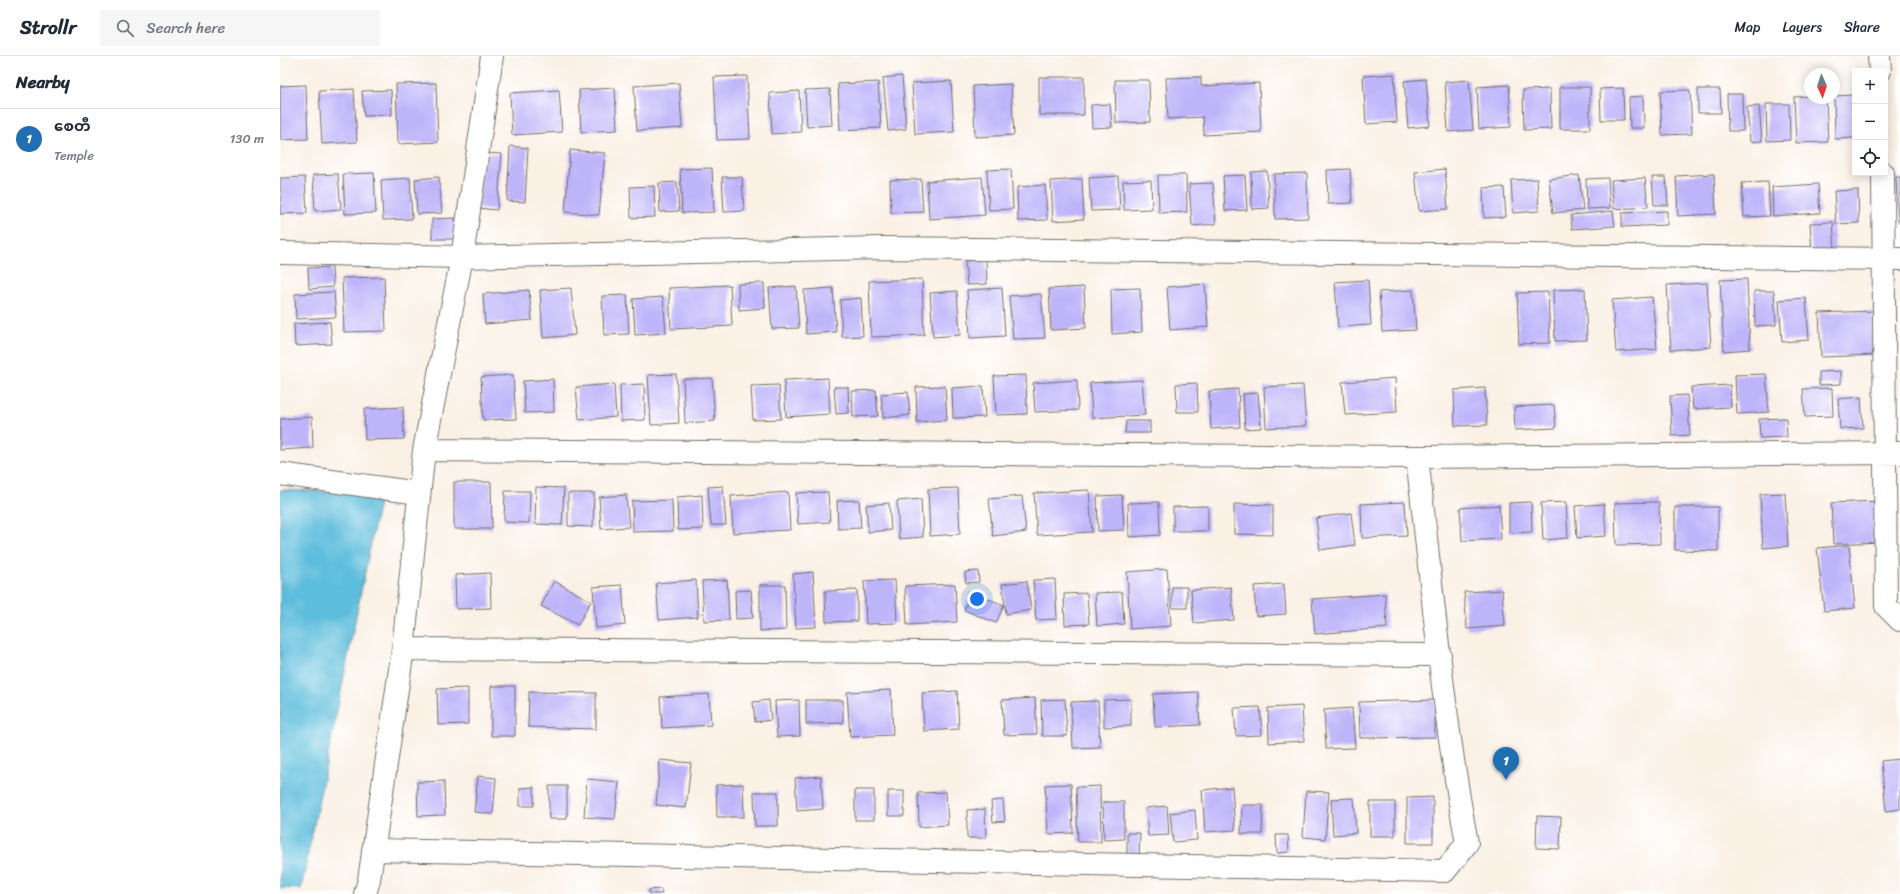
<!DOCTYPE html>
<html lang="en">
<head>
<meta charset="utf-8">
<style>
  body { margin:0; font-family:Sriracha,"Noto Sans Myanmar",sans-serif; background:#f6f6f7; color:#1f2937 }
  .controls { position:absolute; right:12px; top:12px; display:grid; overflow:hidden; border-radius:0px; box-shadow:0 2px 10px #0003 }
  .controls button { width:36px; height:36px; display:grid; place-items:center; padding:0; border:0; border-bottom:1px solid #e0e1e3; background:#fff; color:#1f2937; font:20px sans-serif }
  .compass { position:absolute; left:1524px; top:12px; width:36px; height:36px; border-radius:50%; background:#fff; box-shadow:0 2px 10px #0003; rotate:177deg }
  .you { position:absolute; left:697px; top:543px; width:14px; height:14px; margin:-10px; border:3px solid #fff; border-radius:50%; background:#1a73e8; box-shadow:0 0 0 6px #1a73e833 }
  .badge { display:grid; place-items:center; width:26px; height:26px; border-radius:50%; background:#1f6fb2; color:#fff; font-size:13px; font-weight:700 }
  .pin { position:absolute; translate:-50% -33px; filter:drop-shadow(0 1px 2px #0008) }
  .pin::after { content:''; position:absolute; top:21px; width:14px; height:12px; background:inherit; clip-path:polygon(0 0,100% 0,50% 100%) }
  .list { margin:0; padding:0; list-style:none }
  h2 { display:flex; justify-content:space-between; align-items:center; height:52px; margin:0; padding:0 16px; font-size:17px }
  h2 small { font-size:13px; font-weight:400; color:#747a83 }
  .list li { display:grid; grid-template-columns:26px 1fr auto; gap:12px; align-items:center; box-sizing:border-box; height:60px; padding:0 16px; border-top:1px solid #e0e1e3 }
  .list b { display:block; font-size:15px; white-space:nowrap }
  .list p { margin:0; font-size:13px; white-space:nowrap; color:#747a83 }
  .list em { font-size:13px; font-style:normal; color:#747a83 }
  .icon { flex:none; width:22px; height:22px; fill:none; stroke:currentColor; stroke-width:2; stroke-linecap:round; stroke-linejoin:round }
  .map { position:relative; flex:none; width:1620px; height:838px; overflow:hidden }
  header { display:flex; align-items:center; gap:24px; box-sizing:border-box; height:56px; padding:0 20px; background:#fff; border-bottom:1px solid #e0e1e3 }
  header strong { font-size:19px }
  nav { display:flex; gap:22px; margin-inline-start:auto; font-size:14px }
  .search { width:280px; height:36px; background:#f6f6f7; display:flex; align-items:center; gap:10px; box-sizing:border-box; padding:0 14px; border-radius:0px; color:#747a83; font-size:15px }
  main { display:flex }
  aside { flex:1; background:#fff }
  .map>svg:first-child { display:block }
  .water { fill:#5dbddc; stroke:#447484 }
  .building { fill:#beb4f9 }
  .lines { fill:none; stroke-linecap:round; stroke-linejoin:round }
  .minor-casing { stroke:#73706c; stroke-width:24 }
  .minor { stroke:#fff; stroke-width:22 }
</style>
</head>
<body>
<header>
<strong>Strollr</strong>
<div class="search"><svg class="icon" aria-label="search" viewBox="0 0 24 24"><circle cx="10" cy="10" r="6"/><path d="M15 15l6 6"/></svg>Search here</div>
<nav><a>Map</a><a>Layers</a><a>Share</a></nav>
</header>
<main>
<aside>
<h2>Nearby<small></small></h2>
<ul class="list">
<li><span class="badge">1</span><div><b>စေတီ</b><p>Temple</p></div><em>130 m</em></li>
</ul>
</aside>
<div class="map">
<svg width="1620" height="838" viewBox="0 0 1620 838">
  <rect width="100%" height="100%" fill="#fff"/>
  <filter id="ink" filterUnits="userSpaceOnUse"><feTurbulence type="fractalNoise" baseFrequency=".025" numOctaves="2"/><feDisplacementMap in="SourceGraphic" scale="8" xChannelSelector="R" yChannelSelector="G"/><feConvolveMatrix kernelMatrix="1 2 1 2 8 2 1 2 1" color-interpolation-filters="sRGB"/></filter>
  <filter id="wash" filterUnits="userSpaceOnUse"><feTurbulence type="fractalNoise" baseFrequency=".012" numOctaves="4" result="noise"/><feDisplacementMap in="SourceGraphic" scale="16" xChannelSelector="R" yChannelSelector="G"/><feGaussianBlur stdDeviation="0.9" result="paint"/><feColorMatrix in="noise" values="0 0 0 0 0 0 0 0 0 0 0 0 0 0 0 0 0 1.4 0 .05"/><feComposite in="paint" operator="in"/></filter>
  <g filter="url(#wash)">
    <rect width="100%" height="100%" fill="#faf0e4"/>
    <path class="water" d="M0,434L101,437L21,833L0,832Z"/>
    <g id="blocks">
      <path class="building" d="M1114,18L1117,66L1086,68L1083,20Z
        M467,20L470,83L437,84L434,21Z
        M622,20L626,73L608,75L603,22Z
        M759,21H804V59H759Z
        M921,21V30L979,27L981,76L924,79L923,61L888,63L886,22Z
        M1146,23L1150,70L1128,72L1124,25Z
        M835,24H869L870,66L836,67Z
        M1189,24L1193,74L1168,76L1165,26Z
        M671,25L674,76L635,78L632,27Z
        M598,26L601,72L560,74L558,28Z
        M156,27L158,86L118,88L116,28Z
        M399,27L402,72L357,75L354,30Z
        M731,28L734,79L695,81L693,30Z
        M26,29L28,83L0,84V30Z
        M1229,29L1231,71L1199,73L1197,31Z
        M1280,31H1310V73H1280Z
        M335,32L337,74L301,76L299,34Z
        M1343,32L1344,64H1321L1320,33Z
        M74,33L77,86L42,88L39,35Z
        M550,33L552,69L527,71L525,34Z
        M1270,33L1271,73L1244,74L1243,34Z
        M1418,33H1440L1441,57H1418Z
        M111,34L112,59L84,60L82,35Z
        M279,34L282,76L232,79L230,37Z
        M1410,34L1412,78L1382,79L1380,35Z
        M519,35L521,76L492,78L490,37Z
        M1447,38H1462L1463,75H1448Z
        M1575,39V82L1555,83L1554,40Z
        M1363,40L1364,72H1350L1349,41Z
        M1530,40V42H1546L1548,86L1516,87L1514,41Z
        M830,48L832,71L812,72L811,49Z
        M1486,48H1509L1510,84L1487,85Z
        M1479,50L1482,85L1470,86L1467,51Z
        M230,90L248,92L245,146L227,145Z
        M290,94L325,97L319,159L285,156Z
        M203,97L222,98L217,154L198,152Z
        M432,112L434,156L402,157L400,113Z
        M731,113L733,153L709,154L707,114Z
        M1070,113L1072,147L1048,148L1047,114Z
        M1165,113L1168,153L1139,155L1135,116Z
        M987,115L989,152L972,153L971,116Z
        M94,117L96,157L65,158L63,118Z
        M1027,117L1028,162L995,163L994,118Z
        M58,118L61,153L35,155L33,119Z
        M1434,118L1436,158L1398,160L1396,120Z
        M878,119H906L907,156L879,157Z
        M965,119L967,154L945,155L943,120Z
        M1299,119L1303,154L1273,157L1269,123Z
        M838,120L840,154L811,155L809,122Z
        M25,121L27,157L0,158V122Z
        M159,121L162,157L137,158L135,123Z
        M442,121H462L464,155L444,156Z
        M702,121L705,159L649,163L647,125Z
        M1372,121H1386L1388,149H1374Z
        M1616,121H1620V166H1618Z
        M130,122L132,163L103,164L101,124Z
        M1328,122L1330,152L1307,153L1306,123Z
        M1365,122L1368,151L1334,153L1331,124Z
        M641,123L643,156L611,157L610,124Z
        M802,123L804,163L773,165L771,125Z
        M1257,123L1259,155L1233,157L1231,124Z
        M871,124L872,153L844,154L843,125Z
        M397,126L399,155L380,156L379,127Z
        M1488,126L1490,160L1464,161L1462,127Z
        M933,127L936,168L912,170L909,128Z
        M1538,128L1540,157L1493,160L1492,131Z
        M765,129L767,164L738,165L737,131Z
        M374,130L375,161L351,162L350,131Z
        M1224,131L1226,161L1204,162L1203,132Z
        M1578,134L1579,167L1556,168L1554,135Z
        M1333,155L1335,170L1292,173L1291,159Z
        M1387,155V169L1342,171V157Z
        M175,162L176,183H152V163Z
        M1553,166L1555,195L1532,196L1530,167Z
        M706,204L707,228L687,229L685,205Z
        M52,211L53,231L29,233L28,212Z
        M104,221L106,275L64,276L62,222Z
        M642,223L644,279L591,281L589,225Z
        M1467,223L1470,293L1444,295L1440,224Z
        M1088,224L1091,269L1058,271L1055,226Z
        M484,227L485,252L459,254L458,228Z
        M1427,227L1431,291L1391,294L1387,229Z
        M925,228L928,271L890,274L887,231Z
        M450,229L452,270L391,273L389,232Z
        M516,230L519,272L492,273L489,232Z
        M804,231L806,272L771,274L769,233Z
        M291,232L295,279L263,282L260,234Z
        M553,232L556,276L526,278L524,234Z
        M722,232L725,280L690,282L687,234Z
        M860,232L862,276L832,278L831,233Z
        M1305,233L1307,284L1275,285L1273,234Z
        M249,234L252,264L205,268L203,238Z
        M1133,234L1136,274L1102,276L1099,236Z
        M677,235L680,279L653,281L650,237Z
        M1474,235H1494L1496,269L1475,270Z
        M54,236L56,261L16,263L15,238Z
        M1268,236L1270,287L1239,288L1237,237Z
        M761,238L765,282L733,283L729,240Z
        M347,239L349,278L324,279L322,240Z
        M383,241L386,277L355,279L353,243Z
        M1372,241L1377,293L1336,296L1332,244Z
        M581,242L583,280L562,281L560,244Z
        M1526,242L1529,284L1502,286L1499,244Z
        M1593,255L1595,299L1541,301L1539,257Z
        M50,266L52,288L15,290L14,268Z
        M1561,315V328L1539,329V316Z
        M396,318L399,367L371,369L368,319Z
        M1486,318L1489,356L1457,358L1455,319Z
        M233,319L236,363L203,364L201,321Z
        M746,319L747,358L716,359L714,320Z
        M432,322L435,365L405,367L403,323Z
        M548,322L550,358L506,361L504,324Z
        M1115,322L1117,356L1065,359L1062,326Z
        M273,323L274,356L245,357L243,325Z
        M797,324L798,354L755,356L753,327Z
        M862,324L865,359L812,362L810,327Z
        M917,327L918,356H897L896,328Z
        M334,328L336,361L299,364L296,331Z
        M364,328L365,364L341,365L340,329Z
        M499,329L501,363L473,364L471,330Z
        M1023,329L1026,370L986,372L984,331Z
        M1450,329L1451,351L1413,353L1411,331Z
        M665,330L667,364L637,366L636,331Z
        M703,330L705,361L673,362L672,332Z
        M554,331H568L569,357L556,358Z
        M1205,332L1207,369L1175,370L1174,334Z
        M1552,332L1553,360L1525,361L1523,333Z
        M958,333L960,371L931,373L929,335Z
        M596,334L598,360L573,361L572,335Z
        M628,336L630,359L603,362L601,338Z
        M978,337L981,372L965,373L963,338Z
        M1407,339L1410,379L1392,380L1390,340Z
        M1581,341L1583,372L1560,373L1558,343Z
        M1274,349L1276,372L1235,374L1234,351Z
        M123,351L124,383L85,384L84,353Z
        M32,361L33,392L0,394V363Z
        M1506,362L1507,381L1480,382L1479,363Z
        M846,365H870V377H845Z
        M174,426H211L212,473H174Z
        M443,430L446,469H431L428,431Z
        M256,431L284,432L282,469L255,468Z
        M678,432L680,478L650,480L648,433Z
        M809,434L812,476L757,479L754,437Z
        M225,435H250L249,467L224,466Z
        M508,436L510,474L453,477L451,440Z
        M548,436L550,466L518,468L516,437Z
        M288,437H314L313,471L288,470Z
        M1505,437L1508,490L1483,492L1480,438Z
        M346,439L349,471L321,473L319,441Z
        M422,439L423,473L398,474L397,441Z
        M842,439L844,474L818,475L817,440Z
        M742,440L746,476L713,480L709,443Z
        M641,443L643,481L619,483L617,445Z
        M392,444L393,475L353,476L352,445Z
        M579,444L581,472L558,473L557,445Z
        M1598,445L1600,486L1553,488L1551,447Z
        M879,446L880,479L849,481L848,447Z
        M1125,446L1127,480L1082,482L1081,448Z
        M1251,446L1252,476L1229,477V447Z
        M1286,446L1288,482L1263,484L1261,447Z
        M1379,446L1380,488L1336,489L1335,447Z
        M609,447L611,474L588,476L586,449Z
        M954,448L993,449V479L954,478Z
        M1324,448L1326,480L1297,482L1295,450Z
        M1219,449L1221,483L1182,485L1180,452Z
        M928,450V475H893V451Z
        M1395,451H1438V495L1395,494Z
        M1071,457L1075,489L1040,494L1036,462Z
        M1569,489L1575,552L1544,555L1537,492Z
        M887,513L891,570L850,573L847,516Z
        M698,515L699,526L686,527L685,516Z
        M533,516L536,571L516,572L513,518Z
        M210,517L211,552L176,553L175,519Z
        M775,523L777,563L756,564L753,524Z
        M416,524L418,561L379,564L376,527Z
        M447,524L449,564L424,565L422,525Z
        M615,524L617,567L586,568L584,525Z
        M274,525L311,545L298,569L261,550Z
        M747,525L751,554L726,558L722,528Z
        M675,528L677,566L627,569L625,530Z
        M1004,528L1006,558L976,560L974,530Z
        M342,529L345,569L316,572L313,531Z
        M480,529H505L506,574L480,575Z
        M892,531H907V552H892Z
        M951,531L954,564L914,567L911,534Z
        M471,534L473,562L456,563L455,535Z
        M577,534V565L546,566L545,535Z
        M1222,534L1225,570L1187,573L1184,536Z
        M691,536L724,549L716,567L684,554Z
        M842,536L844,568L817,570L815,537Z
        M807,537L809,568L785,569L784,538Z
        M1105,538L1107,572L1035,578L1032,543Z
        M211,630H235V680H211Z
        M188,632V668L158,669L157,633Z
        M611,634L613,679L570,681L567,636Z
        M677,635L679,673L644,675L642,637Z
        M249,636L316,637V673L248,671Z
        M918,636L920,669L875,671L873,638Z
        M429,638L431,669L382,672L380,641Z
        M755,642L757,678L724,679L722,644Z
        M785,643L787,680H762L761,644Z
        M851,643V670L824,671V644Z
        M489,644L491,664L475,666L473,646Z
        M519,644L520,680L497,681L495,645Z
        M526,644H563V667L526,668Z
        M1155,644V681L1080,682L1079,646Z
        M818,645L820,691L793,692L791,646Z
        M1022,650L1024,685L989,687L988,652Z
        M980,651L982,679L956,680L954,652Z
        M1072,652L1075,692L1046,693L1044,654Z
        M1620,703V753L1606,755L1601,705Z
        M380,704L411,707L406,752L376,749Z
        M198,720L216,722L213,758L194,756Z
        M541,720L543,753L517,755L515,722Z
        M307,723L339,726L335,763L304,761Z
        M164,725L165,759L138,760L137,726Z
        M463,728L464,761H437L436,729Z
        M791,728L793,777L768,778L765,729Z
        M269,730H287V763H269Z
        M820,730L821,786H798L796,731Z
        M254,731V750H240V732Z
        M952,731L955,774L925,776L922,734Z
        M575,734H594V764H575Z
        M608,735H624V760H608Z
        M1026,735L1049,736L1045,783L1023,781Z
        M474,736H498V770H475Z
        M666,736L668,769L639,771L638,737Z
        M1153,741V787H1127V742Z
        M1074,742L1076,777L1053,779L1051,743Z
        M723,744L725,765L713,766L711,745Z
        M823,746H844V783L824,784Z
        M1090,746H1115V780H1090Z
        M962,749H983L982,778H961Z
        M887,750L889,779L868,780L866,752Z
        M705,753L706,782H687V754Z
        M915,754L917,784L893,786L890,757Z
        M1257,760L1281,761L1280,793L1256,792Z
        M847,777H860L859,804H847Z
        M996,779H1008L1009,796L997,797Z
        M381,833L382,838H369V834Z"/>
    </g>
  </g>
  <g filter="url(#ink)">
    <use href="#blocks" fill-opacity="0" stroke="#73706c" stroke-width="1"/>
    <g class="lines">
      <g class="minor-casing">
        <path id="minor" d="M1599,0L1600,15
          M1603,117L1606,550L1620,564
          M0,197L182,201L602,192L1620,203
          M144,394L1137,401L1620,397
          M0,418L139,437
          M123,593L1160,599
          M93,794L1165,815L1187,787C1163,660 1152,530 1137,401
          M85,838L89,824L123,593L144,394L182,201L212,0"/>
      </g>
      <use href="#minor" class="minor"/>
    </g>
  </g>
</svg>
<div class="controls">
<button>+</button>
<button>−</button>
<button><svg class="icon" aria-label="locate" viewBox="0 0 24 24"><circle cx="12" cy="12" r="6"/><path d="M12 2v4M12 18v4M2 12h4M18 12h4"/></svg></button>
</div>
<svg class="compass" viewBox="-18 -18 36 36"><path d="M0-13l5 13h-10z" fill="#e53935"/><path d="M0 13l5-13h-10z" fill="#747a83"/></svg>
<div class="you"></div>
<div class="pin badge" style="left:1226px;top:724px">1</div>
</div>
</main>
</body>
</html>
